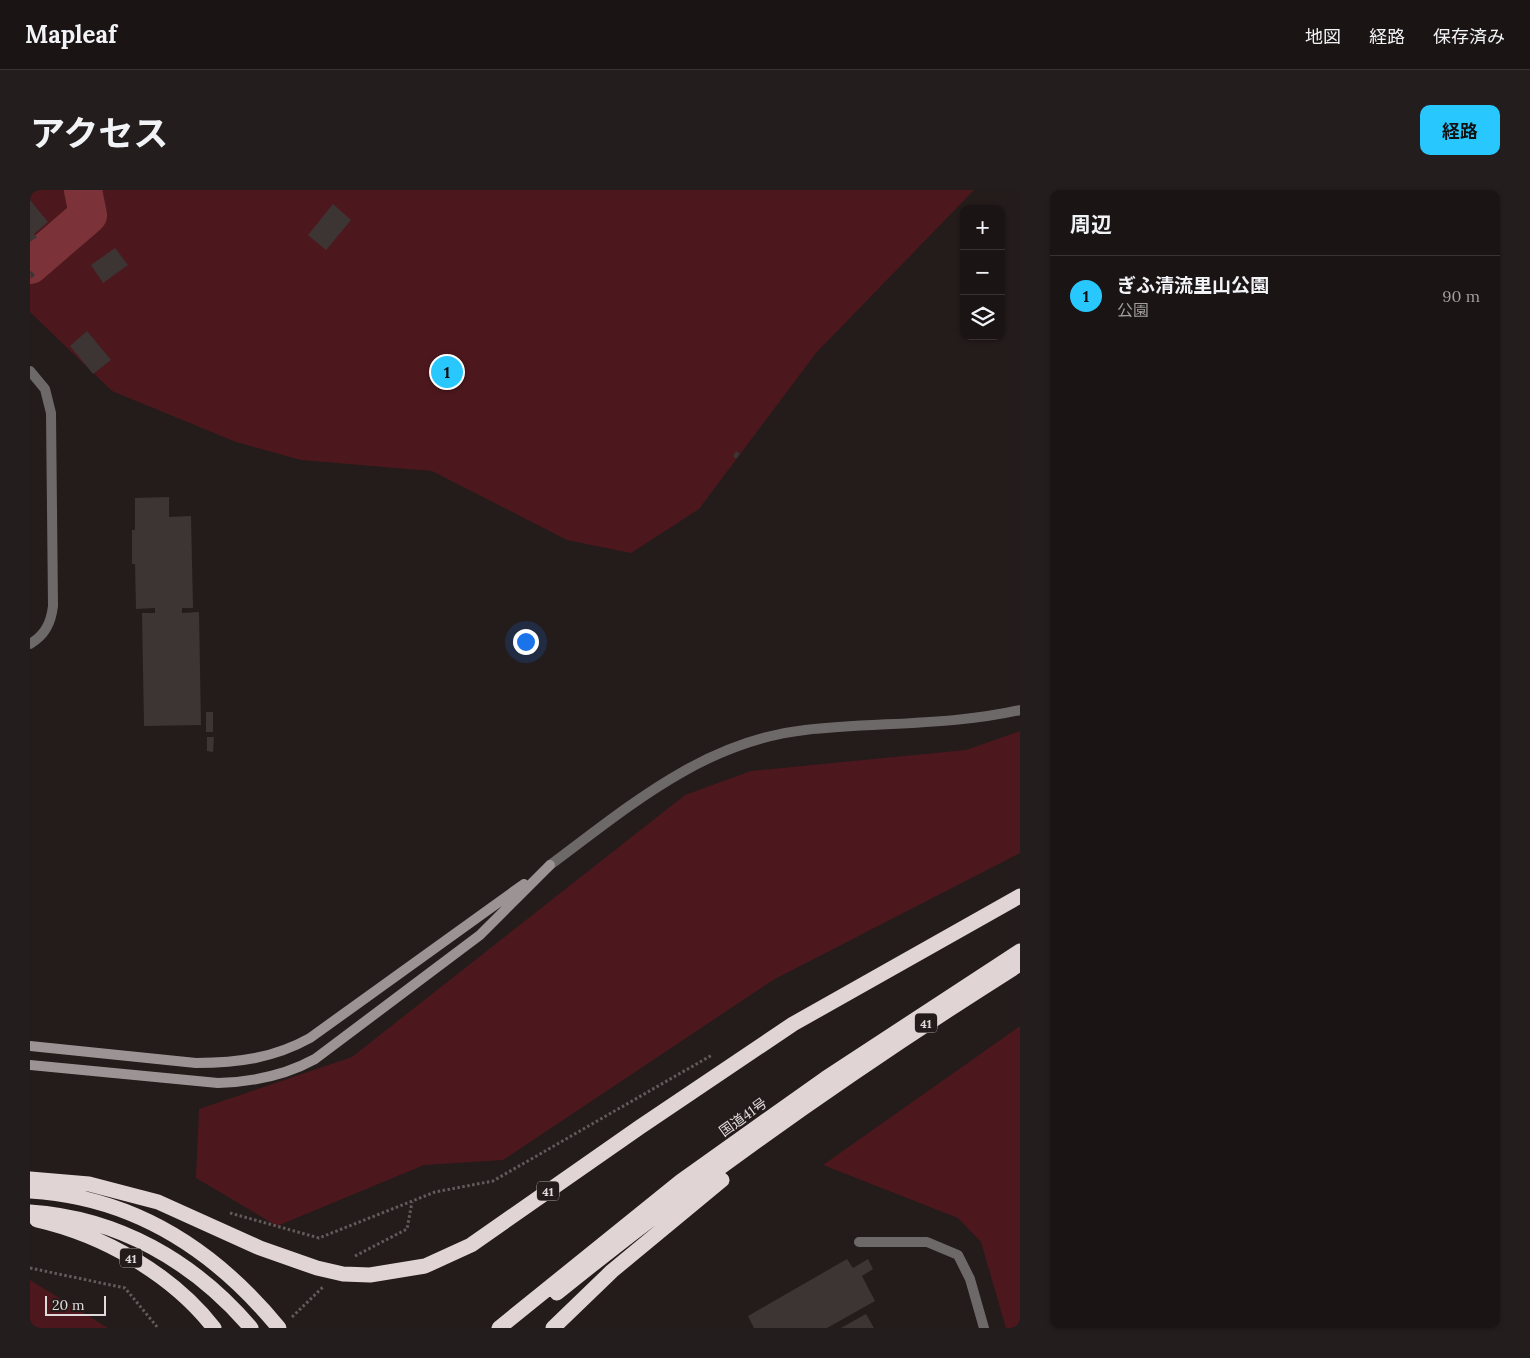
<!DOCTYPE html>
<html lang="ja">
<head>
<meta charset="utf-8">
<style>
  body { margin:0; font-family:Lora,"Noto Sans JP",serif; background:#241d1d; color:#f1f3f6 }
  .controls { position:absolute; right:15px; top:15px; display:grid; overflow:hidden; border-radius:10px; box-shadow:0 1px 4px #0004 }
  .controls button { width:45px; height:45px; display:grid; place-items:center; padding:0; border:0; border-bottom:1px solid #393334; background:#1b1414; color:#f1f3f6; font:25px sans-serif }
  .scale { position:absolute; left:15px; bottom:12px; width:61px; box-sizing:border-box; padding-left:5px; border:2px solid #e0dbdb; border-top:0; font-size:14px; line-height:18px; white-space:nowrap; color:#e0dbdb; -webkit-text-stroke:4px #241b1b; paint-order:stroke }
  .you { position:absolute; left:495px; top:451px; width:18px; height:18px; margin:-12px; border:4px solid #fff; border-radius:50%; background:#1a73e8; box-shadow:0 0 0 8px #1a73e833 }
  .badge { display:grid; place-items:center; width:32px; height:32px; border-radius:50%; background:#28c8ff; color:#111; font-size:16px; font-weight:700 }
  .pin { position:absolute; translate:-50% -50%; border:2px solid #fff; box-shadow:0 1px 5px #0006 }
  .list { margin:0; padding:0; list-style:none }
  h2 { display:flex; justify-content:space-between; align-items:center; height:65px; margin:0; padding:0 20px; font-size:21px }
  h2 small { font-size:16px; font-weight:400; color:#a09ea0 }
  .list li { display:grid; grid-template-columns:32px 1fr auto; gap:15px; align-items:center; box-sizing:border-box; height:80px; padding:0 20px; border-top:1px solid #393334 }
  .list b { display:block; font-size:19px; white-space:nowrap }
  .list p { margin:0; font-size:16px; white-space:nowrap; color:#a09ea0 }
  .list em { font-size:16px; font-style:normal; color:#a09ea0 }
  .icon { flex:none; width:28px; height:28px; fill:none; stroke:currentColor; stroke-width:2; stroke-linecap:round; stroke-linejoin:round }
  .map { position:relative; flex:none; width:990px; height:1138px; overflow:hidden; border-radius:10px }
  header { display:flex; align-items:center; gap:30px; box-sizing:border-box; height:70px; padding:0 25px; background:#1b1414; border-bottom:1px solid #393334 }
  header strong { font-size:24px }
  nav { display:flex; gap:28px; margin-inline-start:auto; font-size:18px }
  .intro { display:flex; align-items:center; justify-content:space-between; box-sizing:border-box; height:120px; padding:0 30px }
  h1 { margin:0; font-size:35px }
  .button { padding:12px 22px; border-radius:10px; background:#28c8ff; color:#111; font-size:18px; font-weight:700 }
  main { display:flex; gap:30px; padding:0 30px }
  aside { flex:1; background:#1b1414; border-radius:10px; box-shadow:0 1px 4px #0004 }
  .map>svg:first-child { display:block }
  .green { fill:#4d181d }
  .lines { fill:none; stroke-linecap:round; stroke-linejoin:round }
  .river { stroke:#7b3339; stroke-width:38 }
  .building { fill:#3d3434 }
  .path { stroke:#635b5b; stroke-width:3; stroke-dasharray:2.5 2.5; stroke-linecap:butt }
  .lane { stroke:#6e6969; stroke-width:10 }
  .street { stroke:#6e6969; stroke-width:10 }
  .secondary { stroke:#9c9494; stroke-width:10 }
  .highway { stroke:#e0d4d4; stroke-width:15 }
  .labels { text-anchor:middle; dominant-baseline:central; stroke-width:4; stroke-linejoin:round; paint-order:stroke }
  .shield { fill:#241b1b; stroke:#a8a1a1; stroke-width:1 }
  .shield-label { font-size:12px; font-weight:bold; fill:#e0dbdb }
  .street-label { font-size:14px; fill:#e0dbdb; stroke:#241b1b }
</style>
</head>
<body>
<header>
<strong>Mapleaf</strong>
<nav><a>地図</a><a>経路</a><a>保存済み</a></nav>
</header>
<div class="intro"><h1>アクセス</h1><a class="button">経路</a></div>
<main>
<div class="map">
<svg width="990" height="1138" viewBox="0 0 990 1138">
  <rect width="100%" height="100%" fill="#241b1b"/>
  <path class="green" d="M0,0H944L786,163L669,319L601,363L537,350L402,281L271,270L206,252L82,201L0,122Z
    M990,541V663L743,790L473,970L394,975L247,1036L166,988L169,919L322,867L655,605L721,581L936,560Z
    M990,836V1138H976L951,1052L928,1028L793,975Z
    M0,1090L78,1138H0Z"/>
  <g class="lines">
    <path class="river" d="M0,75L58,25L53,0"/>
  </g>
  <path class="building" d="M0,10L18,32L4,44L7,47L0,52Z
    M303,14L321,30L296,60L278,45Z
    M85,58L98,75L73,93L61,75Z
    M1,81L5,85L1,89L0,82Z
    M57,141L81,170L63,184L40,156Z
    M706,261L710,264L706,269L703,266Z
    M139,307V327L161,326L163,418H152V423L169,422L171,535L114,536L112,423H125V418L106,419L105,374H102V340H105V308Z
    M176,522H183V542H176Z
    M177,547H184L183,562L177,561Z
    M817,1069L823,1078L838,1069L843,1079L832,1086L845,1111L797,1138H724L718,1126Z
    M836,1124L844,1138H811Z"/>
  <g class="lines">
    <path class="path" d="M200,1023L289,1048L405,1002L463,991L682,865
      M325,1066L377,1039L382,1012
      M0,1078L95,1098L128,1138
      M262,1127L293,1097"/>
    <path class="lane" d="M0,181L15,199L21,223L23,416C21,433 15,445 0,454"/>
    <path class="street" d="M520,675C598,617 674,551 775,540C846,532 920,536 990,520
      M829,1052H897L928,1065L940,1089L954,1138"/>
    <path class="secondary" d="M0,856L166,873C208,873 244,868 280,848L494,694
      M0,875L188,893C223,892 254,886 285,869L450,745L520,675"/>
    <path class="highway" d="M0,989L59,994L128,1012L230,1058L287,1078L313,1084L340,1085L395,1076L441,1055L610,937L763,834L990,706
      M0,1001C103,1007 185,1060 249,1138
      M0,1022C88,1028 164,1071 221,1138
      M7,1030C73,1045 142,1084 184,1138
      M527,1103C674,984 830,875 990,774
      M469,1138L651,991L796,888L990,761
      M523,1138L582,1081L692,990"/>
  </g>
  <g class="labels">
    <g class="shield">
      <rect x="885" y="823.5" width="22" height="19" rx="4"/>
      <rect x="507" y="991.5" width="22" height="19" rx="4"/>
      <rect x="90" y="1058.5" width="22" height="19" rx="4"/>
    </g>
    <g class="shield-label">
      <text x="896" y="833">41</text>
      <text x="518" y="1001">41</text>
      <text x="101" y="1068">41</text>
    </g>
    <g class="street-label">
      <text transform="translate(713 927) rotate(-36)">国道41号</text>
    </g>
  </g>
</svg>
<div class="controls">
<button>+</button>
<button>−</button>
<button><svg class="icon" aria-label="layers" viewBox="0 0 24 24"><path d="M12 4l9 5-9 5-9-5zM3 14l9 5 9-5"/></svg></button>
</div>
<div class="scale">20 m</div>
<div class="you"></div>
<div class="pin badge" style="left:417px;top:182px">1</div>
</div>
<aside>
<h2>周辺<small></small></h2>
<ul class="list">
<li><span class="badge">1</span><div><b>ぎふ清流里山公園</b><p>公園</p></div><em>90 m</em></li>
</ul>
</aside>
</main>
</body>
</html>
